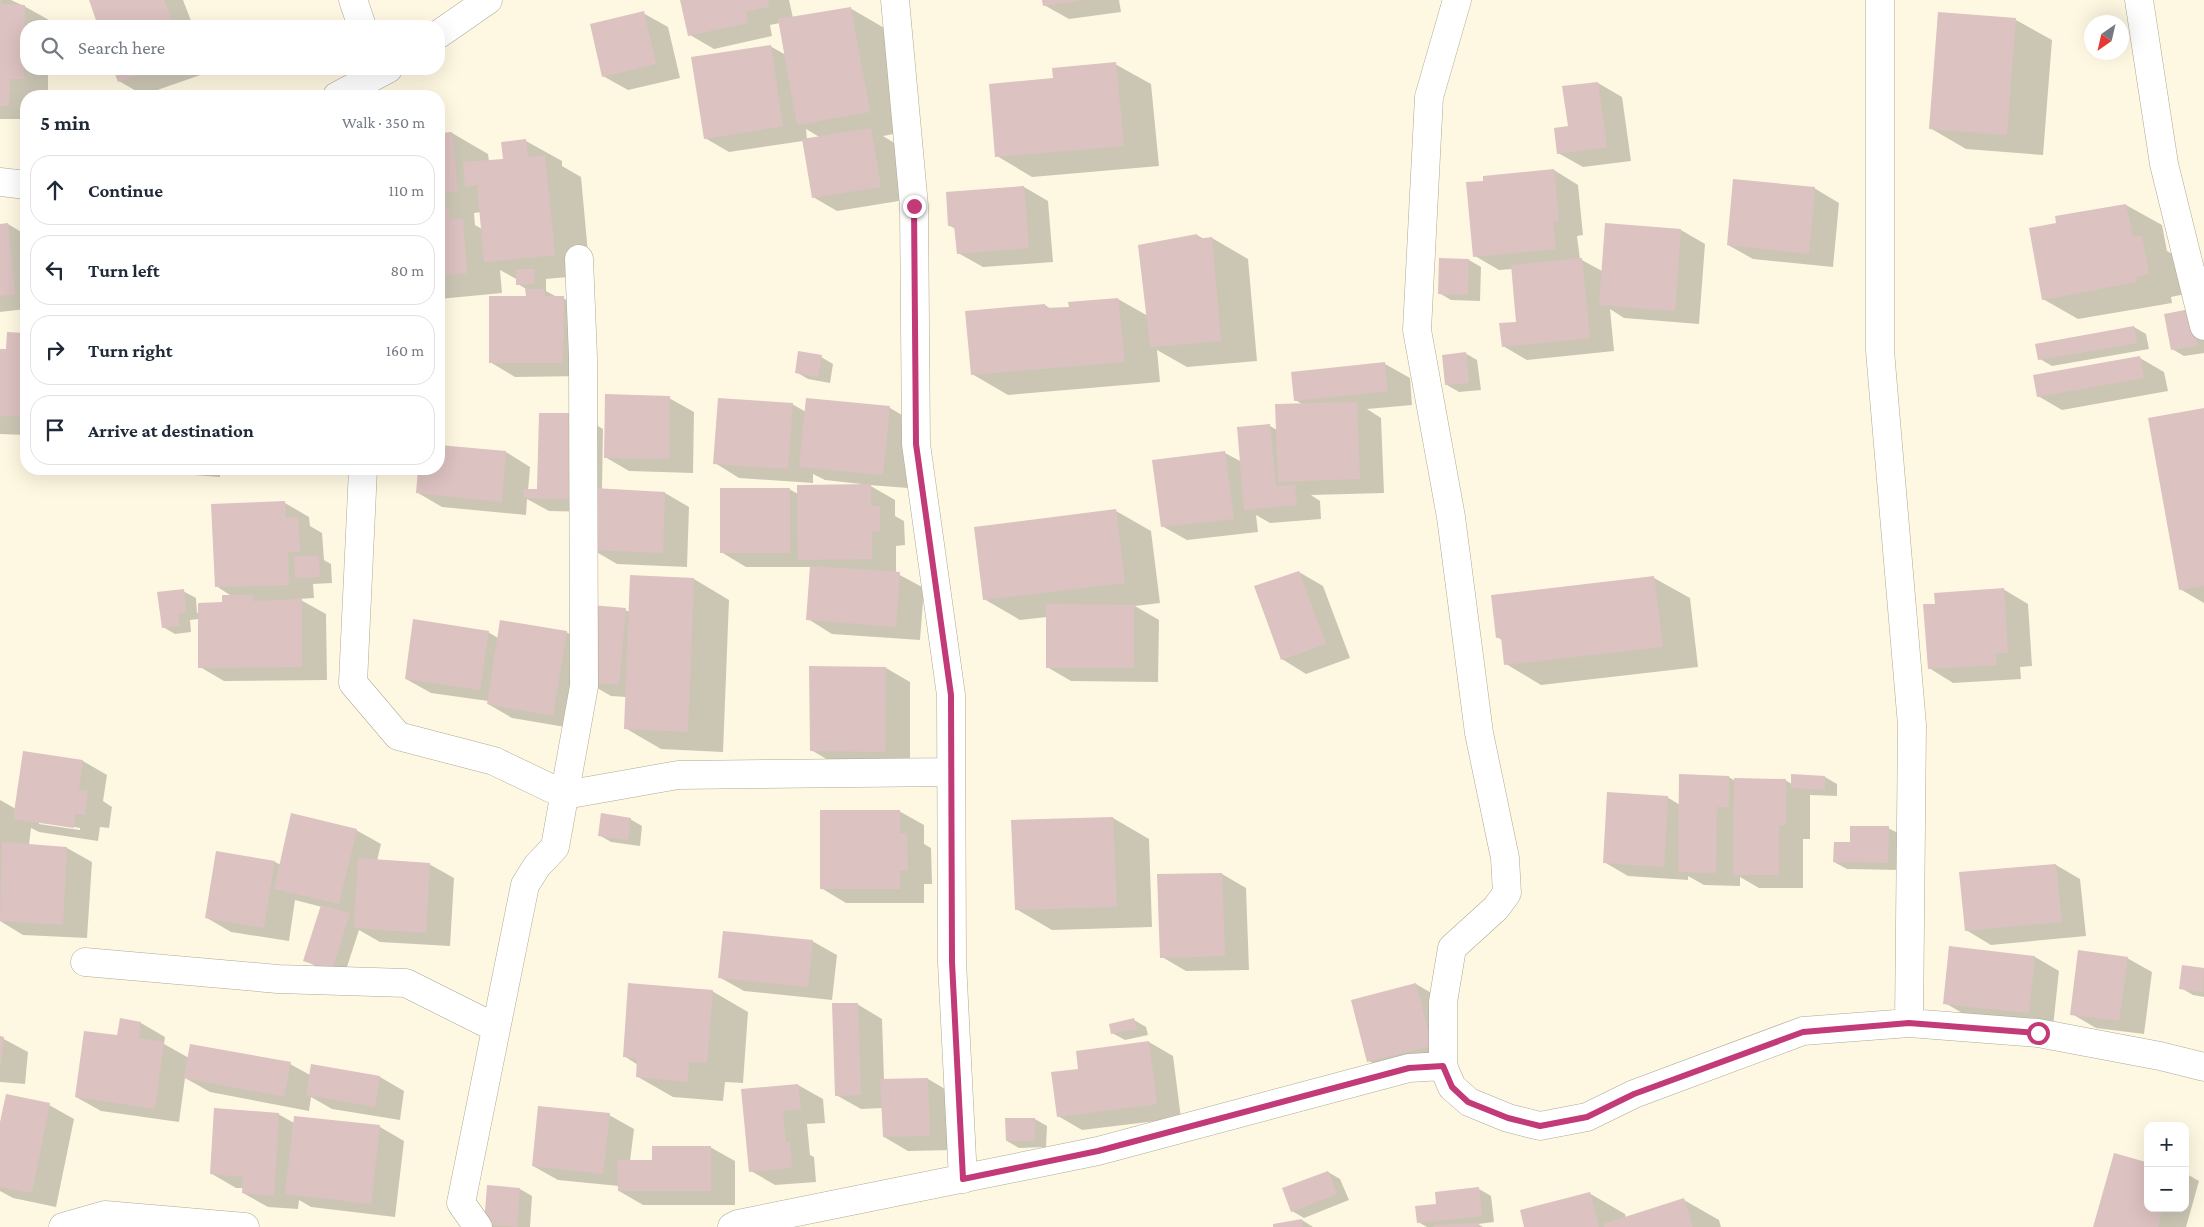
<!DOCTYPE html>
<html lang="en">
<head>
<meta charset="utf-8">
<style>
  body { margin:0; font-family:"Crimson Pro",serif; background:#f2f2f3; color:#1f2937 }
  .controls { position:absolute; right:15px; bottom:15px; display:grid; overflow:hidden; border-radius:10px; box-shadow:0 5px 20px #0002 }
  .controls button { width:45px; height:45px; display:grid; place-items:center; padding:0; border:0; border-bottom:1px solid #e0e1e3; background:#fff; color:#1f2937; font:25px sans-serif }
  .compass { position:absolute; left:2084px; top:15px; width:45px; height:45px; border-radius:50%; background:#fff; box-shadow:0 5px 20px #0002; rotate:214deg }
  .stop { position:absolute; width:15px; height:15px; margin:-11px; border:4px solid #c23a78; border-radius:50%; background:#fff }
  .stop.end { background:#c23a78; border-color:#fff; box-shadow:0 1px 5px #0008 }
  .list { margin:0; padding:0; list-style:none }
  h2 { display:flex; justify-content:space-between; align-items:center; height:65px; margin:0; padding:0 20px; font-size:21px }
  h2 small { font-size:16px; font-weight:400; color:#747a83 }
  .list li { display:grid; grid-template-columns:32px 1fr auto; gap:15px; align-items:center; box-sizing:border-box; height:70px; margin:0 10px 10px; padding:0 10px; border:1px solid #e0e1e3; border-radius:20px }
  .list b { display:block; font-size:19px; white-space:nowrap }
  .list em { font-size:16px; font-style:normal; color:#747a83 }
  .icon { flex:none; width:28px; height:28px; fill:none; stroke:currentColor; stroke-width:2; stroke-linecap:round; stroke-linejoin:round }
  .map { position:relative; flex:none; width:2204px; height:1227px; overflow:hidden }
  .search { position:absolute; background:#fff; box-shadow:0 5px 20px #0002; left:20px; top:20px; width:425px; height:55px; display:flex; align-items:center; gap:12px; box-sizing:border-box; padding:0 18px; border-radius:20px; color:#747a83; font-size:19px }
  .panel { position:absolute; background:#fff; box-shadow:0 5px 20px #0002; left:20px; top:90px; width:425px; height:385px; border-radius:20px }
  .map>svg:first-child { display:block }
  .shadow { fill:#0003; fill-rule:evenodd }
  .building { fill:#dcc2c0 }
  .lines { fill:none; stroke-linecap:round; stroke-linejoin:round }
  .minor-casing { stroke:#aea994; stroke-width:29 }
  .minor { stroke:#fff; stroke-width:28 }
  .route { stroke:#c23a78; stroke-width:6 }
</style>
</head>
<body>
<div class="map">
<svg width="2204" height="1227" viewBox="0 0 2204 1227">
  <rect width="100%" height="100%" fill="#fef8e2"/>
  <path class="shadow" d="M0,0H11L24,6L49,20V23L74,22L82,26H26V69H48V93L34,92V96H26V119H0Z
    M90,0H183L193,26H99Z
    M682,0H789L793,18L850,8L886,29L905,132L883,136L896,144L905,200L837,211L813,197L803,141L729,152L705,138L770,46L786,55L780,23L770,25L772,36L714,49L690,35ZM806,129L821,138L807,140Z
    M1044,0H1119L1121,12L1069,19L1044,5Z
    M643,13L668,27L680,78L628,90L603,76Z
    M2016,20L2052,40L2043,155L1966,149L1930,128Z
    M1115,64L1151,84L1159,166L1032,177L997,156L1055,79Z
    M115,69H208L209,72L143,95L119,81Z
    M1598,83L1622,97L1631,161L1583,167L1558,153L1570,127Z
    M452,133L488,154L489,161L504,160L526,141L562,161V166L581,177L590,275L546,279V291L557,297L563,298L588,312L587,376L515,377L490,362L527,297L526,289L518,284V280L500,270L502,293L439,299V134ZM481,212L482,229L475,225L474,213Z
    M1554,170L1578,185L1583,235L1577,236L1580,259L1602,271L1681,230L1705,244L1699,324L1624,318L1610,309L1614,351L1527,360L1503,346L1518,323L1512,269L1499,270L1475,256L1485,182Z
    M1024,187L1048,201L1053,262L983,267L958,253L956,229L950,226Z
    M1814,188L1839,203L1833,267L1753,259L1728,245Z
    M2126,205L2162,225L2167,251L2178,257L2185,294L2171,297L2172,303L2078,319L2043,299L2057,224Z
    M8,224L26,235V309L0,312V225Z
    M1197,235L1204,239L1212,238L1248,259L1257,361L1187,367L1157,350L1160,382L1008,395L972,374L1045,305L1051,309L1070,308L1118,299L1148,316Z
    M1469,260L1481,267L1480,301L1451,300L1439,293Z
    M2204,326V353L2184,356L2172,349Z
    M2134,327L2146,334L2149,349L2052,366L2040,359Z
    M8,333L26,334V435L0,434V350L8,351Z
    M1465,353L1477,360L1481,390L1459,392L1447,385Z
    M821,357L833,364L830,383L808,379L796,372Z
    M2140,358L2164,372L2168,391L2062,410L2038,396Z
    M1385,364L1410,378L1412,405L1367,409L1381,418L1384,493L1311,495L1320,501L1321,519L1270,523L1256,515L1258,532L1187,540L1162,526L1225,453L1242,462L1270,426L1277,430L1304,405L1295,400Z
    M669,398L694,412L693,473L629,471L605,457Z
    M792,404L806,412L890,408L914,422L908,488L869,485L895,500V516L904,521L905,545L896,546V573L924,588L920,640L832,634L808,619L811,567H746L721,552L789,489L798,494L861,486V484L825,480L813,474V483L739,478L715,463Z
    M2204,409V603L2180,589Z
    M578,414L603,429L602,490L665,493L689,507L687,567L617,564L593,550L594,512L549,511L527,499L526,515L442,507L418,493L420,469H439V447L506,452L530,467L528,491H538Z
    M160,469H220V477L168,473Z
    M285,503L309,517L310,526L322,533L324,560L331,564L332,583L313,584L314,598L299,599L326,614L327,680L224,681L200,667L199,619L190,620L191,632L175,634L163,627L183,591L196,598L197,613L223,604L233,597L216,586Z
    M1116,511L1151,531L1160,603L1135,606L1159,620L1158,682L1071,681L1047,667V617L1020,620L984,599Z
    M1299,572L1323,586L1350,658L1306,674L1282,659Z
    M1654,578L1690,598L1698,667L1541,685L1506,664L1502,640L1497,637Z
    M694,579L729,600L723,752L661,749L625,728L626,697L611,696L585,681L577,729L512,718L488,704V701L431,693L406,679L488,632L498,638L566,632L589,645L625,610L630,612Z
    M2003,589L2028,604L2032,666L2020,667L2021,679L1953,683L1929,668L1936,605Z
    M886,668L910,682V765L835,764L811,750Z
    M83,761L107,775L103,801L112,807L109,828L100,827L98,841L39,832L31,828L29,845L67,848L92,862L87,938L23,935L0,921V800L16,809ZM39,821L80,828V830L39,824Z
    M1793,776L1825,777L1837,784V796L1810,795V839H1803V888H1759L1740,877V886L1704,885L1688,876V880L1628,876L1604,862L1667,797L1680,805L1729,777L1735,781L1785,780L1792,784Z
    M899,811L924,825V844L931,848L932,884H924V903H846L821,888Z
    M1113,818L1149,839L1152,927L1052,930L1016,909Z
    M630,819L642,826L640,846L611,842L599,835Z
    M1888,828L1900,834V870L1847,869L1834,862L1851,843Z
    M356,830L381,844L377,861L429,864L454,878L450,946L380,942L359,930L344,976L317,967L305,960L322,907L295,900L289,941L231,932L207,918L217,853L275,862L281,865Z
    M2056,865L2080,879L2086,936L1991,945L1966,930Z
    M1222,874L1246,888L1249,970L1186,971L1162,957Z
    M812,941L837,955L832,1000L744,991L719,977Z
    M2035,957L2059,971L2053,1027L1969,1017L1945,1003Z
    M2127,958L2152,972L2144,1034L2096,1028L2072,1014Z
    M2183,966L2204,969V997L2193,995L2181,988Z
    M1416,984L1440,998L1456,1059L1393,1075L1369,1061Z
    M712,991L748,1012L743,1083L725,1082L723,1101L673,1097L638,1077V1065L624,1056Z
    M857,1004L882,1019L884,1080L928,1079L952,1093L954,1150L908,1151L884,1137L883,1108L861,1109L836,1095Z
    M1134,1020L1146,1027L1148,1035L1125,1040L1112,1033Z
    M141,1023L165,1037L164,1044L189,1058L290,1064L310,1075L380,1077L404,1091L400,1120L332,1109L311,1097L309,1111L210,1092L185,1078L179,1122L101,1111L76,1097L118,1037Z
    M0,1037L28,1052L25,1084L0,1082Z
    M1149,1042L1173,1056L1181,1118L1082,1130L1058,1116L1079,1070Z
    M798,1085L823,1099L825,1123L807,1124L810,1155L814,1157L816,1182L775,1185L751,1171L743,1090Z
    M49,1105L74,1119L56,1207L13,1198L0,1191V1128Z
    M278,1114L294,1123L295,1117L380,1127L404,1141L395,1217L311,1207L299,1200L298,1209L268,1207L243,1193L244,1188H236L212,1174Z
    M609,1115L634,1129L630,1161H654L710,1147L735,1161V1205H643L619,1191V1186L558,1180L533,1166Z
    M1035,1119L1047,1126L1046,1147L1019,1148L1007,1141Z
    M1328,1172L1340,1179L1349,1200L1304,1218L1292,1211Z
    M2185,1173L2199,1181L2186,1227H2094L2148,1208H2185Z
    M488,1187L520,1189L532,1196L530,1227H492L485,1223Z
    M1479,1189L1491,1196L1494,1222L1478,1224L1483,1227H1427L1418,1222L1438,1205Z
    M1589,1193L1625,1214L1626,1218L1684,1200L1719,1220L1721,1227H1526Z
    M1302,1220L1313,1227H1275Z"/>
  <path class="building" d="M0,0H2V4L25,5L24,79H10L9,106H0Z
    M89,0H164L174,26H98Z
    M680,0H768L769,7L746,12L748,23L688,36Z
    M1042,0H1079V1L1043,6Z
    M851,7L870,112L797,125L778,19Z
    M644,11L656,64L602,77L590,24Z
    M1938,12L2016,18L2007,135L1929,129Z
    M75,21V26H42V22Z
    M771,45L783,126L704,139L691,57Z
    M1116,62L1124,146L995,157L989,84L1053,78L1052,68Z
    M113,69H154L118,82Z
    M1598,82L1607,147L1557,154L1554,128L1568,126L1562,86Z
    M871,128L881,187L812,198L802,139Z
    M452,132L458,191L439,193V133Z
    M526,139L528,157L545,155L555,255L484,262L477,185L465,187L463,162L503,159L501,142Z
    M1554,169L1559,221L1553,222L1556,249L1473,257L1466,182L1483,181V176Z
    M1733,179L1815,187L1809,254L1727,245Z
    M1024,186L1029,248L957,254L954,226H948L946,192Z
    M2126,204L2133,237L2142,235L2149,274L2136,277L2137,282L2042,300L2029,228L2056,223L2055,216Z
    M439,209H449L450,220L463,218L467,273L439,276Z
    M8,223L15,294L0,296V224Z
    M1605,223L1681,229L1675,311L1599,305Z
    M1197,234V239L1212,237L1221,341L1150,347L1138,245Z
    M1439,258L1469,259L1468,295L1438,294Z
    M1582,258L1590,338L1502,347L1499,323L1516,322L1511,265Z
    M516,269H535L534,284L516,285Z
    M525,289H544L545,296H564L563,363H489V296H526Z
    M1118,298L1125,362L971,375L965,311L1045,304V308L1069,307L1068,302Z
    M2190,309L2198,346L2171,350L2164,314Z
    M2134,326L2137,343L2038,360L2035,344Z
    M7,332L26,333V417L0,416V349H6Z
    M798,351L822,355L818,377L795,373Z
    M1466,352L1469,383L1445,385L1442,355Z
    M2140,356L2144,378L2037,397L2033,375Z
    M1385,362L1388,391L1294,401L1291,372Z
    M605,394L670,396L669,459L604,458Z
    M718,398L793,403L788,469L713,464Z
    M806,398L890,406L883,475L799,467Z
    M1357,402L1360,479L1278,482L1275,404Z
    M2204,408V586L2179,590L2148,418Z
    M539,413H579L577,499L523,498L524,489H537Z
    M1270,424L1276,486L1295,485L1297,505L1244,510L1237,427Z
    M439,445L506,451L502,502L416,493L418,469H439Z
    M1225,451L1234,519L1161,527L1152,460Z
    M871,484V506H880V531L872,532V559L798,560L797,485Z
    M594,488L665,492L663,553L591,550Z
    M720,488H790V553H720Z
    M285,501L286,518L298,517L300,552H288L289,585L215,587L211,504Z
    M1116,509L1125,583L983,600L974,527Z
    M294,556H319L320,577L295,578Z
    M810,566L900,572L896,627L806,620Z
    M1299,571L1326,644L1281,660L1254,586Z
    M630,575L694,578L688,732L624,729Z
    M1654,576L1663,647L1504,665L1501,637L1496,638L1491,595Z
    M2004,588L2008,653H1996L1997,665L1928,669L1923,604H1935L1934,593Z
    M184,589L186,613L178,614L180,626L162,628L157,592Z
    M222,595H253V601L302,599V667L198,668V603L222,602Z
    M1046,604L1134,605V668H1046Z
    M591,605L626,608L619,685L585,682Z
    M413,619L489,631L480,690L405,679Z
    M500,620L567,631L553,716L487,704Z
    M809,666L886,667L885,752L810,751Z
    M23,751L83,760L79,790L88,791L85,815L75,814L74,828L13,819Z
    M1679,774L1729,776V807H1717L1716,873L1678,872Z
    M1791,774L1825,776V790L1791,788Z
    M1734,778L1786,779V825L1779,826V875H1733Z
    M1607,792L1668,796L1664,867L1603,863Z
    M820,810H900V833H907L908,871H900V889H820Z
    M291,813L357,829L339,904L274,889Z
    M601,813L631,818L628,840L598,836Z
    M1113,817L1117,907L1015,910L1011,820Z
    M1850,826H1889L1888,863L1833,862L1834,842H1850Z
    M2,842L67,847L63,925L0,921Z
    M216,851L275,861L264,928L205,918Z
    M358,858L430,863L426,933L354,928Z
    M2056,864L2062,922L1965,931L1959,872Z
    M1222,873L1225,956L1160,958L1157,874Z
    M321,905L350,913L332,970L303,961Z
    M723,931L813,940L808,987L718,978Z
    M1949,946L2035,956L2029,1013L1943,1004Z
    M2078,950L2128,957L2119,1021L2070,1015Z
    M2182,965L2204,968L2203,992L2179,989Z
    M628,983L713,990L707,1063L689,1062L688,1082L636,1077L637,1058L623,1057Z
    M1416,983L1432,1046L1367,1062L1351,1000Z
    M832,1003H858L861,1095L835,1096Z
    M120,1018L141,1022L139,1038L164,1042L155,1109L75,1097L84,1031L117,1035Z
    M1134,1018L1137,1029L1111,1034L1109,1024Z
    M0,1036L4,1037L1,1063H0Z
    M1149,1041L1157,1104L1057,1117L1051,1072L1078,1069L1076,1051Z
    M190,1044L291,1062L284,1097L184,1078Z
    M311,1064L380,1076L375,1107L306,1095Z
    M928,1078L930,1136L883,1137L880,1079Z
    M798,1084L801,1109L783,1111L786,1143L790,1142L792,1168L749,1172L741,1089Z
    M6,1094L50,1103L32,1193L0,1187V1122Z
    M538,1106L610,1113L603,1174L532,1166Z
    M214,1108L279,1113L274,1196L242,1193L243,1177L210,1174Z
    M294,1116L380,1125L371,1204L285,1194Z
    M1005,1118H1035V1141H1006Z
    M652,1146H711V1191H618L617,1160H652Z
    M2114,1153L2146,1162L2148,1158V1208H2163L2158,1227H2093Z
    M1328,1171L1337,1194L1291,1212L1282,1188Z
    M487,1185L520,1188L517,1227L484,1224Z
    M1479,1187L1482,1216L1417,1223L1415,1206L1436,1204L1435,1192Z
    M1590,1192L1599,1227H1524L1520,1210Z
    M1684,1198L1693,1227H1604L1603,1224Z
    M1302,1219L1303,1227H1273V1224Z
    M1479,1223V1227H1434V1225Z"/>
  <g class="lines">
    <g class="minor-casing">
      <path id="minor" d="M353,0L362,26
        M895,0L914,206L916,444L951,695L952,962L963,1179
        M1880,0V351L1912,725L1909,1023
        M2139,0L2164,164L2204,326
        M439,34L488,0
        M337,96L388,69
        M0,182L26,185
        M363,469L353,683L398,736L494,761L565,795L678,775L951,772
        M85,962L278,979L406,983L496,1028
        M1443,1066V1002L1452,948L1496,908L1507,893L1505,858L1479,733L1451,517L1417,330L1429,97L1457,0
        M63,1227L105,1215L245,1227
        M478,1227L461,1203L525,885L537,866L555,847L584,686L583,357L579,259
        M732,1227L738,1224L1098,1151L1409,1068L1443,1066L1452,1087L1469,1102L1508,1118L1540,1126L1587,1117L1634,1094L1803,1031L1909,1023L2038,1033L2160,1056L2204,1067"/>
    </g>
    <use href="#minor" class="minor"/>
  </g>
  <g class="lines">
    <path class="route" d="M914,206L916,444L951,695L952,962L963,1179L1098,1151L1409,1068L1443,1066L1452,1087L1468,1102L1508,1118L1540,1126L1587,1117L1634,1094L1803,1032L1909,1023L2038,1033"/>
  </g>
</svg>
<div class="controls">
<button>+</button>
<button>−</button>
</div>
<svg class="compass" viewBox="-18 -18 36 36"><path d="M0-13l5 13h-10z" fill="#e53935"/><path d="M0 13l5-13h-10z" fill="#747a83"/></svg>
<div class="stop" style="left:2038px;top:1033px"></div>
<div class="stop end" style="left:914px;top:206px"></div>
<div class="search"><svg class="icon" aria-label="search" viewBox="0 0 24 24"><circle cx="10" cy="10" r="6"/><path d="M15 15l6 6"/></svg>Search here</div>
<section class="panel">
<h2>5 min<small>Walk · 350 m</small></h2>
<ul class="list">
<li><svg class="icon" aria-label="ahead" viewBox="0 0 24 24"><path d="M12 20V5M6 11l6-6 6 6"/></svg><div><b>Continue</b></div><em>110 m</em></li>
<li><svg class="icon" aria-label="left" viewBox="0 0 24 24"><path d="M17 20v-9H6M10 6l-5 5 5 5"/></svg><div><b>Turn left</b></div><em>80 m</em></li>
<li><svg class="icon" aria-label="right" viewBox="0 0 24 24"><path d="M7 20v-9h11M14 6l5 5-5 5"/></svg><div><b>Turn right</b></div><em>160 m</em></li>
<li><svg class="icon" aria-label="arrive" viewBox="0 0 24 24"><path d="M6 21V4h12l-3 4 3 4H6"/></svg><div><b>Arrive at destination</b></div></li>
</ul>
</section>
</div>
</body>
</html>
